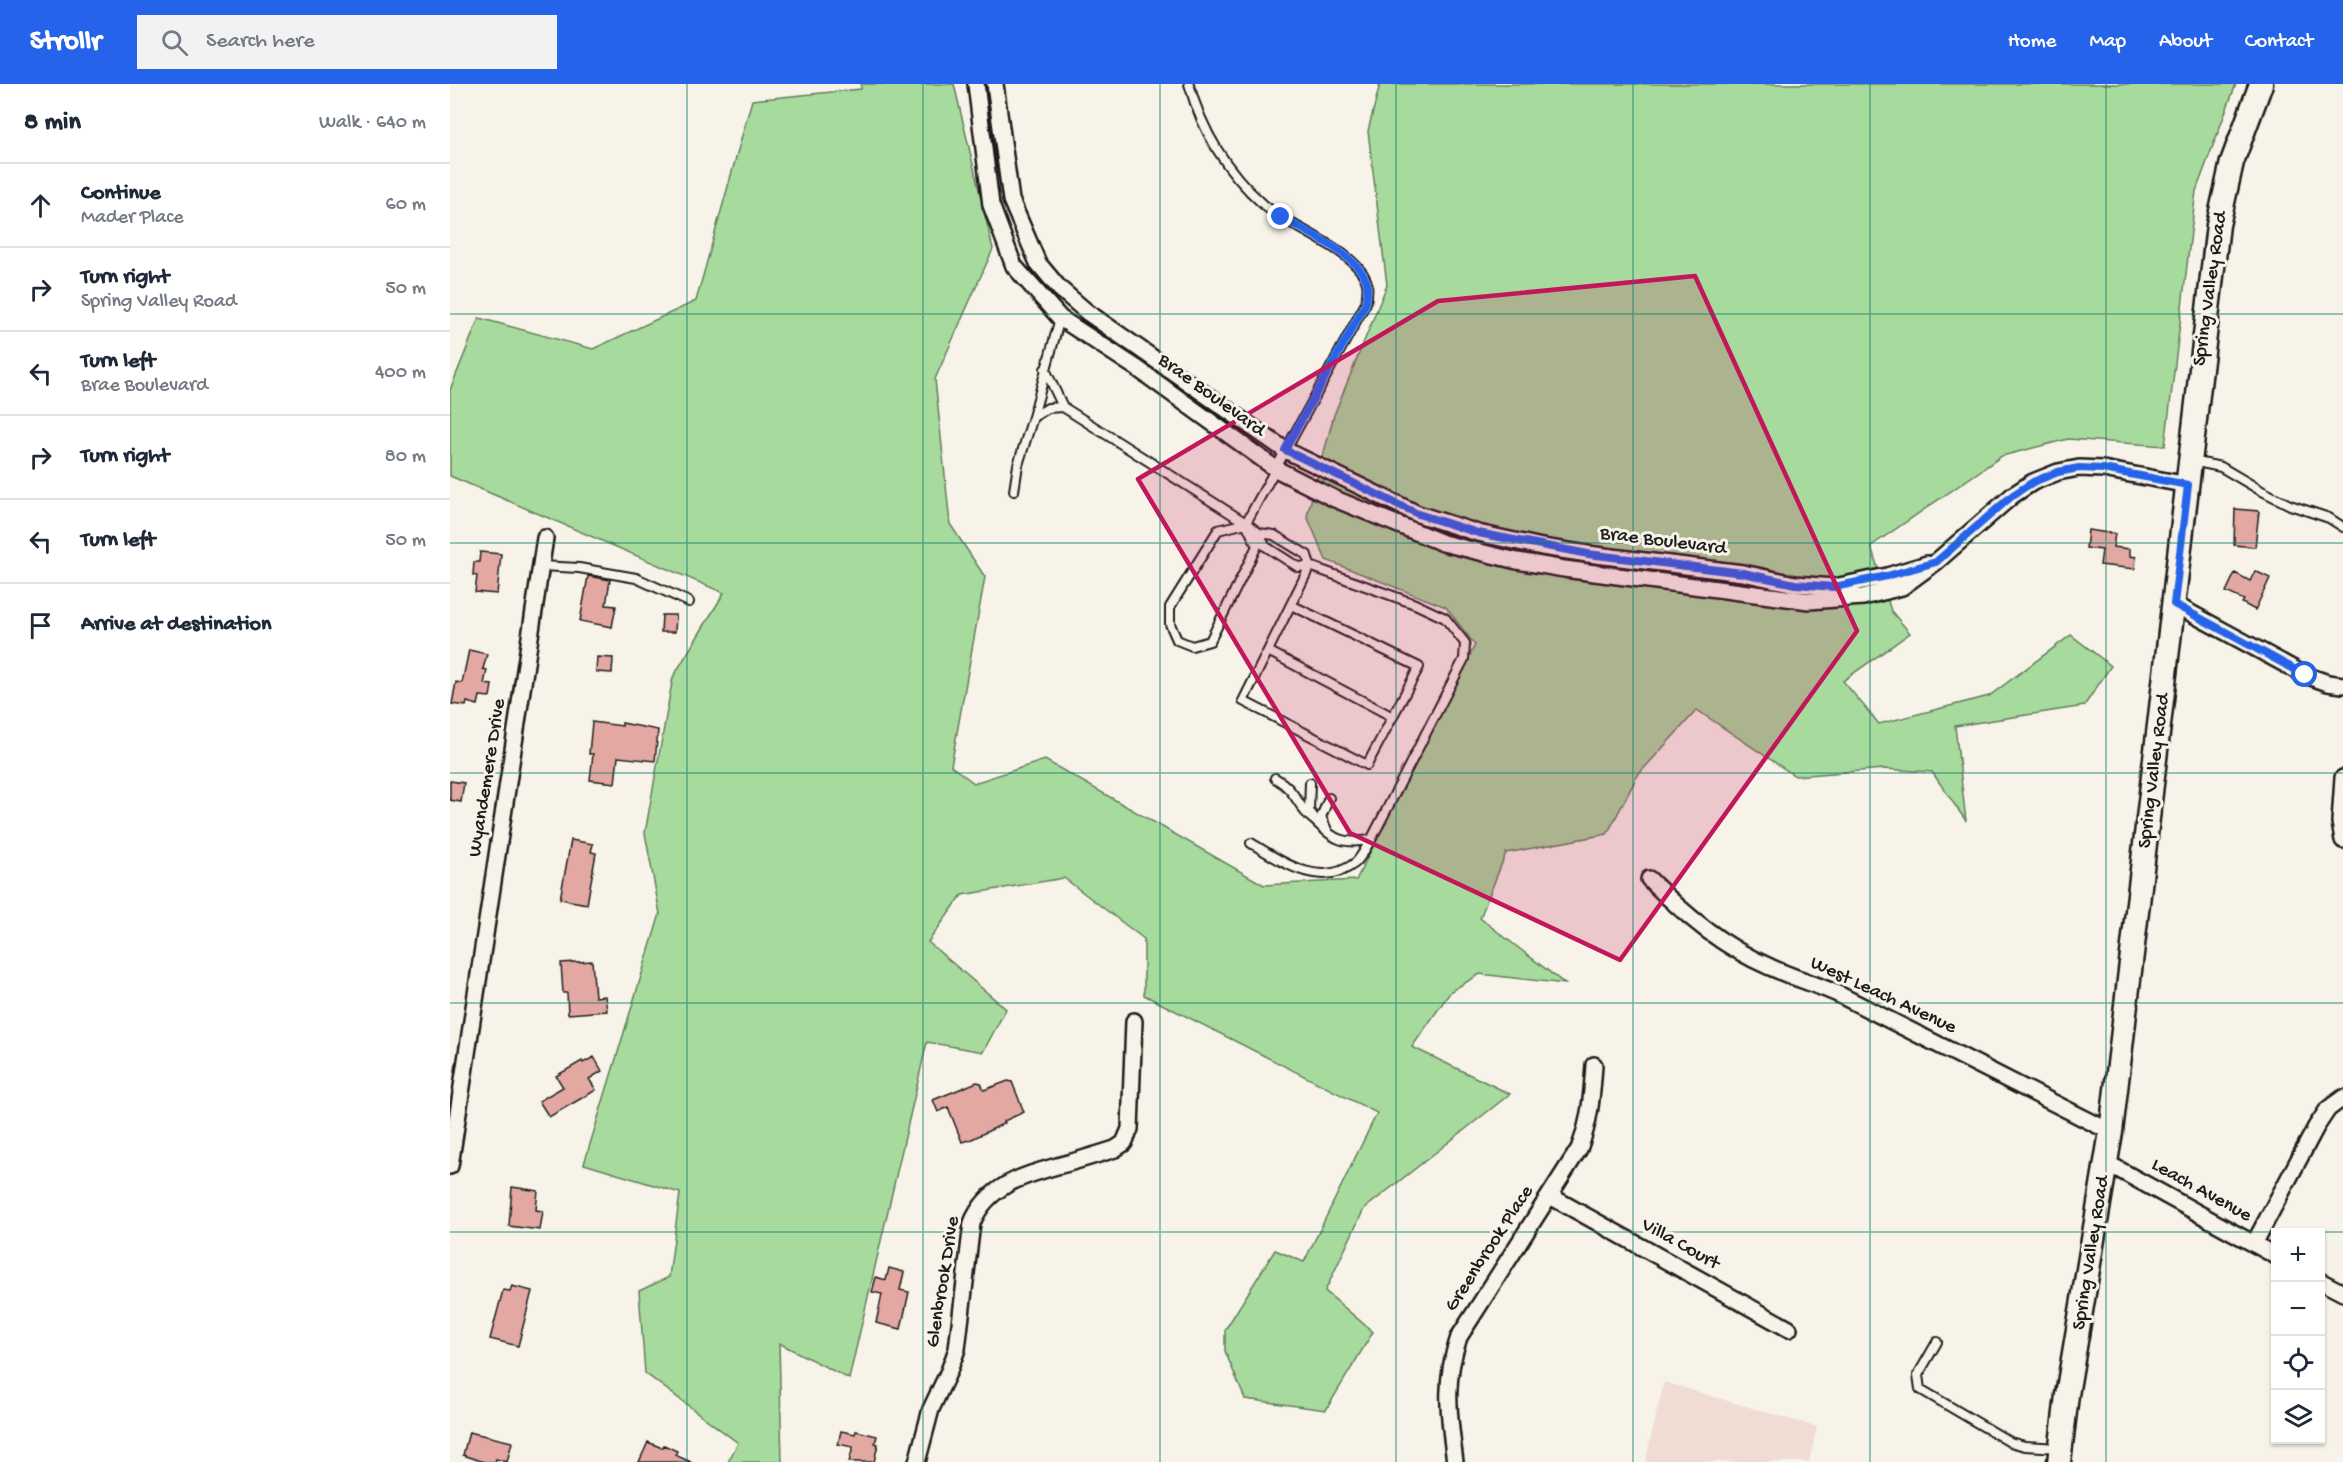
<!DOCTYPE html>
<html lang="en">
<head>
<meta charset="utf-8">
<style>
  body { margin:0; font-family:"Gochi Hand",sans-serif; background:#f2f2f3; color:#1f2937 }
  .controls { position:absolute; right:18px; bottom:18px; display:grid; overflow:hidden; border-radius:0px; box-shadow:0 2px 4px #0004 }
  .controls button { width:54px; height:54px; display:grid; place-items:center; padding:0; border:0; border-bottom:2px solid #e0e1e3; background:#fff; color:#1f2937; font:30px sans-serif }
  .stop { position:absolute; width:18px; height:18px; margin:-14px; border:4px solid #2563eb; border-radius:50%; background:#fff }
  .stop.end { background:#2563eb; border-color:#fff; box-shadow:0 2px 6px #0008 }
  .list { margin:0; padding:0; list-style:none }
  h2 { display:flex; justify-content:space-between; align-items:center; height:78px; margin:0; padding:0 24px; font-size:26px }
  h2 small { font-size:20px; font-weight:400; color:#747a83 }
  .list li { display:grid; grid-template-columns:39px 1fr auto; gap:18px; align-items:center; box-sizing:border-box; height:84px; padding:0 24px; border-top:2px solid #e0e1e3 }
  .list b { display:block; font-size:22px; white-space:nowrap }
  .list p { margin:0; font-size:20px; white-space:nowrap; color:#747a83 }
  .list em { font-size:20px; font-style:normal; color:#747a83 }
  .icon { flex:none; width:33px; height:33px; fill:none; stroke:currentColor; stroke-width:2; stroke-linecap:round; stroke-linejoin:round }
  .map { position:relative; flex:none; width:1893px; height:1378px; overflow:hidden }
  header { display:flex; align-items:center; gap:36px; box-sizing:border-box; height:84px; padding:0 30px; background:#2563eb; color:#fff }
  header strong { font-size:28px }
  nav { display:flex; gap:33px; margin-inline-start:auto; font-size:21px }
  .search { width:420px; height:54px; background:#f2f2f3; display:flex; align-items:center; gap:15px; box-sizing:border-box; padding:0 21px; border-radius:0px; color:#747a83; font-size:22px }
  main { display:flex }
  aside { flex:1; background:#fff }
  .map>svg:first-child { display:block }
  .built { fill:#f1dcd3 }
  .green { fill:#a7db9d; stroke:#627c5c; stroke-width:1.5 }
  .building { fill:#e3a8a2; stroke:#1c1c1c; stroke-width:1.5 }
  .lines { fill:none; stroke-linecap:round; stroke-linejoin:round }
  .lane-casing { stroke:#1c1c1c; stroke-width:12 }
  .street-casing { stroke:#1c1c1c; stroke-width:20 }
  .secondary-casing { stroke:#1c1c1c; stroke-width:27 }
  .lane { stroke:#f7f3e8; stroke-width:8 }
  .street { stroke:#f7f3e8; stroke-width:15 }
  .secondary { stroke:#f7f3e8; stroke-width:22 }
  .route { stroke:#2563eb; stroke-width:8 }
  .marked { fill:#c2185b; fill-opacity:0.2; stroke:#c2185b; stroke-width:4.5; stroke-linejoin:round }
  .grid { fill:none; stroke:#0f766e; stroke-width:1.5; stroke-opacity:0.55 }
  .labels { text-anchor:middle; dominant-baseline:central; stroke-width:6; stroke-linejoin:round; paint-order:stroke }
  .street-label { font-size:20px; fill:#1c1c1c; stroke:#f7f3e8 }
</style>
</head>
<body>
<header>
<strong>Strollr</strong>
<div class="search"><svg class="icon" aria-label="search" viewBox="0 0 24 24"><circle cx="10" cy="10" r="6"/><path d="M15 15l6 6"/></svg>Search here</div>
<nav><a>Home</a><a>Map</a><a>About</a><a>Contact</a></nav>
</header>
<main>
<aside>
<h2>8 min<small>Walk · 640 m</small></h2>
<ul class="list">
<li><svg class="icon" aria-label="ahead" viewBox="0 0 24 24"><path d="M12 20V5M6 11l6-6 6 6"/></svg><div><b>Continue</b><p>Mader Place</p></div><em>60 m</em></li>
<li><svg class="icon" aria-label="right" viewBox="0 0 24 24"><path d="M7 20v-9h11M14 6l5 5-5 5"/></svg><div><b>Turn right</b><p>Spring Valley Road</p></div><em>50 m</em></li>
<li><svg class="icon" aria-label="left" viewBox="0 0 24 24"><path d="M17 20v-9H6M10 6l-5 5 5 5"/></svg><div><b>Turn left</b><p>Brae Boulevard</p></div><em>400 m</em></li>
<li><svg class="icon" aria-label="right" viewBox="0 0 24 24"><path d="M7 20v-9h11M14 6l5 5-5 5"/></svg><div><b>Turn right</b></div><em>80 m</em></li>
<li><svg class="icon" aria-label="left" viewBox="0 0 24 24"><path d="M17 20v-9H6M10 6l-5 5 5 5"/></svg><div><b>Turn left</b></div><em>50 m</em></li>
<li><svg class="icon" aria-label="arrive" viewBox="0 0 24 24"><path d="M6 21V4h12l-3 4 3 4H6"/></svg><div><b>Arrive at destination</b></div></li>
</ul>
</aside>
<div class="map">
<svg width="1893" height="1378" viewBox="0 0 1893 1378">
  <rect width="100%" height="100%" fill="#f7f3e8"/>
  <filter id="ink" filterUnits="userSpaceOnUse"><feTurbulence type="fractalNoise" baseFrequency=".0167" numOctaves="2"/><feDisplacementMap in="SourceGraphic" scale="12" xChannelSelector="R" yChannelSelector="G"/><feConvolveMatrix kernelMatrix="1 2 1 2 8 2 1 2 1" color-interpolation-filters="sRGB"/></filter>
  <g filter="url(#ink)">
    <path class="built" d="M1214,1298L1367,1343L1359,1378H1195Z"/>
    <path class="green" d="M411,0H504L543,165L485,295L500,440L535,493L501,682L524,699L595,676L814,801L906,796L1025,561L996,523L876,476L857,432L884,331L937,201L918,47L930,0H1786L1746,107L1715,362L1618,355L1552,372L1421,462L1441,527L1460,549L1393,597L1429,640L1539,612L1621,551L1661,582L1634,622L1505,642L1516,737L1482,688L1434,685L1345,692L1247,626L1188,691L1157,750L1056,769L1030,834L1115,900L1030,890L1001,907L962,963L1060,1010L914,1125L875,1207L923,1248L876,1326L795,1315L775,1267V1246L825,1166L854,1178L927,1029L694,911V855L614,794L512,811L478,858L556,925L533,968L477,958L399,1295L329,1259L332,1378H278L288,1359L195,1289L189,1207L219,1193L230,1109L134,1080L210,830L195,749L223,593L274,509L0,392V306L29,234L143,265L246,217L302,16L411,5Z"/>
    <path class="building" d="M1785,425L1809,427L1805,463L1784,461Z
      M1638,446L1665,450L1663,463L1680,465V472L1686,473L1685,485L1650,481L1652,466L1636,464Z
      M30,468L51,470L47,510L25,508L27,492L23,491L24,478H29Z
      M1805,487L1820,494L1805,526L1792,519L1794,516L1776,508L1785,489L1800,497Z
      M138,492L160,496L156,521L166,522L162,543L130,537Z
      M212,531H226L225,548H211Z
      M19,566L37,570L33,585L37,586L34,600L42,601L40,613L30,612L28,621L17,618L16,622L2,620L6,598L12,599Z
      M147,573L163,574L162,589L146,588Z
      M142,638L172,642V639L208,646L205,677L168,673L165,699L140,696L143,670H139Z
      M0,697L14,699L11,718L0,716Z
      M121,756L143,760L141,768L146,769L137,820L110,815Z
      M142,877L145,913L155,912L157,927L118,930L117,909H113L111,879Z
      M144,973L152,987L139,995L146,1006L99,1033L89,1017L113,1003L106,992L132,977L133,979Z
      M558,997L562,998L574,1028L554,1037L555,1039L522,1055L512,1058L498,1023L488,1028L483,1016L527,998L531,999L534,1006Z
      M62,1103L88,1107L86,1126L93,1127L90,1146L59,1142Z
      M439,1184L454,1188L450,1206L459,1208L451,1245L426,1239L432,1210L422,1208L426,1193L436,1196Z
      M62,1202L82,1207L68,1262L40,1255L53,1206L60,1207Z
      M391,1347L405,1350L406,1347L427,1352L425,1359L428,1360L424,1378H399L403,1363L388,1360Z
      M19,1348L62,1358L57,1378L46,1375L45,1378H34L13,1371Z
      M198,1358L212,1364L214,1361L227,1367L225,1371L241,1378H189Z"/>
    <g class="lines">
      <g class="lane-casing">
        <path id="lane" d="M739,0C752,47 777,88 813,120C839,144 904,165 916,196C919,202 917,212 916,219L796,439L768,446L720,523V540L727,556L742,562L760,557L807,462L797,441
          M595,285L613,323L796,439L809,449L815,462L848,483L860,482L965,520L995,534L1015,559L1014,575L921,756C916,763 911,774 905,779C870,806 831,777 801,759
          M583,333L598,324L613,323
          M1742,377L1771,383L1810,406L1840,421L1879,434L1893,443
          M564,407L568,381L583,333L610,234
          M809,449L824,451L857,471L860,482L793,617L917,681L969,583L841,521
          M91,482L129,484L186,494L239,518
          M818,567L943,633
          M825,694C839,702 844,711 853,725C856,730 861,734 866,738C885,757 894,760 921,756
          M860,699L859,727L863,732
          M878,748L871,733L879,714
          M1487,1258L1468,1291L1470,1305L1560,1358L1575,1362L1609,1364"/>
      </g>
      <g class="street-casing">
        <path id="street" d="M526,0L541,121L564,182L610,234L688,285L826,385L885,415L993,459L1067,477L1114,485L1359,517L1413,513L1452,503L1486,478L1563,411L1583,398L1608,388L1629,384L1653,385L1738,401
          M545,0L561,116L588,179L609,204L637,228L835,366L968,430L1028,449L1092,463L1138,470L1293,489L1345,500L1384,503L1437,492L1477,480
          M1724,520L1855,591L1878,599L1893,601
          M1893,694L1890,738L1893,756
          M1199,795C1235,831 1273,863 1320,883C1344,894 1369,901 1392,912C1482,957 1571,1003 1661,1048
          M1657,1079L1826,1172
          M0,1082L95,454
          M1100,1112L1339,1245
          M1804,1160L1866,1043L1878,1025L1893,1014
          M1870,1197L1893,1209
          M467,1378L481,1325L499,1287L507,1265L522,1139C537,1102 572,1092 607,1082C627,1077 646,1071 665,1065L674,1059L680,1045L684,937
          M1005,1378C999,1330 993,1300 1009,1253L1129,1065C1140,1037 1142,1011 1144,981"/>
      </g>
      <g class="secondary-casing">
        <path id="secondary" d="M1609,1378L1617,1311L1661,1048L1768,141L1782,78L1811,0"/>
      </g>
      <use href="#lane" class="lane"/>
      <use href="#street" class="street"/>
      <use href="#secondary" class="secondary"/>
    </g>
  </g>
  <g class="lines" filter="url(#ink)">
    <path class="route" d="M831,133C855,148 905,169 916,196C919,202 917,211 916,219L835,366L968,430L1028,449L1138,470L1293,489L1345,500L1384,503L1437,492L1486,478L1563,411L1583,398L1608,388L1629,384L1653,385L1738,401L1724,520L1855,591"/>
  </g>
  <path class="marked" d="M1245,192L1407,547L1170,876L900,749L688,395L988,217Z"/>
  <path class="grid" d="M237,0V1378M473,0V1378M710,0V1378M946,0V1378M1183,0V1378M1420,0V1378M1656,0V1378M0,230H1893M0,459H1893M0,689H1893M0,919H1893M0,1148H1893"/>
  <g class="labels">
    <g class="street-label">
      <text transform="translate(1761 205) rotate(-82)">Spring Valley Road</text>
      <text transform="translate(761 312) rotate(36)">Brae Boulevard</text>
      <text transform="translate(1213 458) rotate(7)">Brae Boulevard</text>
      <text transform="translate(1705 687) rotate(-83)">Spring Valley Road</text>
      <text transform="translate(38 694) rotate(-81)">Wyandemere Drive</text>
      <text transform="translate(1433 912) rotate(25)">West Leach Avenue</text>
      <text transform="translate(1751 1107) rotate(29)">Leach Avenue</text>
      <text transform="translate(1230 1161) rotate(29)">Villa Court</text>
      <text transform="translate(1040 1165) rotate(-57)">Greenbrook Place</text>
      <text transform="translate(1642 1169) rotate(-81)">Spring Valley Road</text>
      <text transform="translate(494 1198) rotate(-81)">Glenbrook Drive</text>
    </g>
  </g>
</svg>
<div class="controls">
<button>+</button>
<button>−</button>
<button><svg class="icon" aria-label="locate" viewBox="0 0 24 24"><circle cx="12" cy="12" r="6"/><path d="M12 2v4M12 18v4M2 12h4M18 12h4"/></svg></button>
<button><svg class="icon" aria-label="layers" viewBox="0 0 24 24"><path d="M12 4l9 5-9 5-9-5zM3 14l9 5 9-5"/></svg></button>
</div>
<div class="stop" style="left:1855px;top:591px"></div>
<div class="stop end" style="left:831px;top:133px"></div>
</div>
</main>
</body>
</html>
